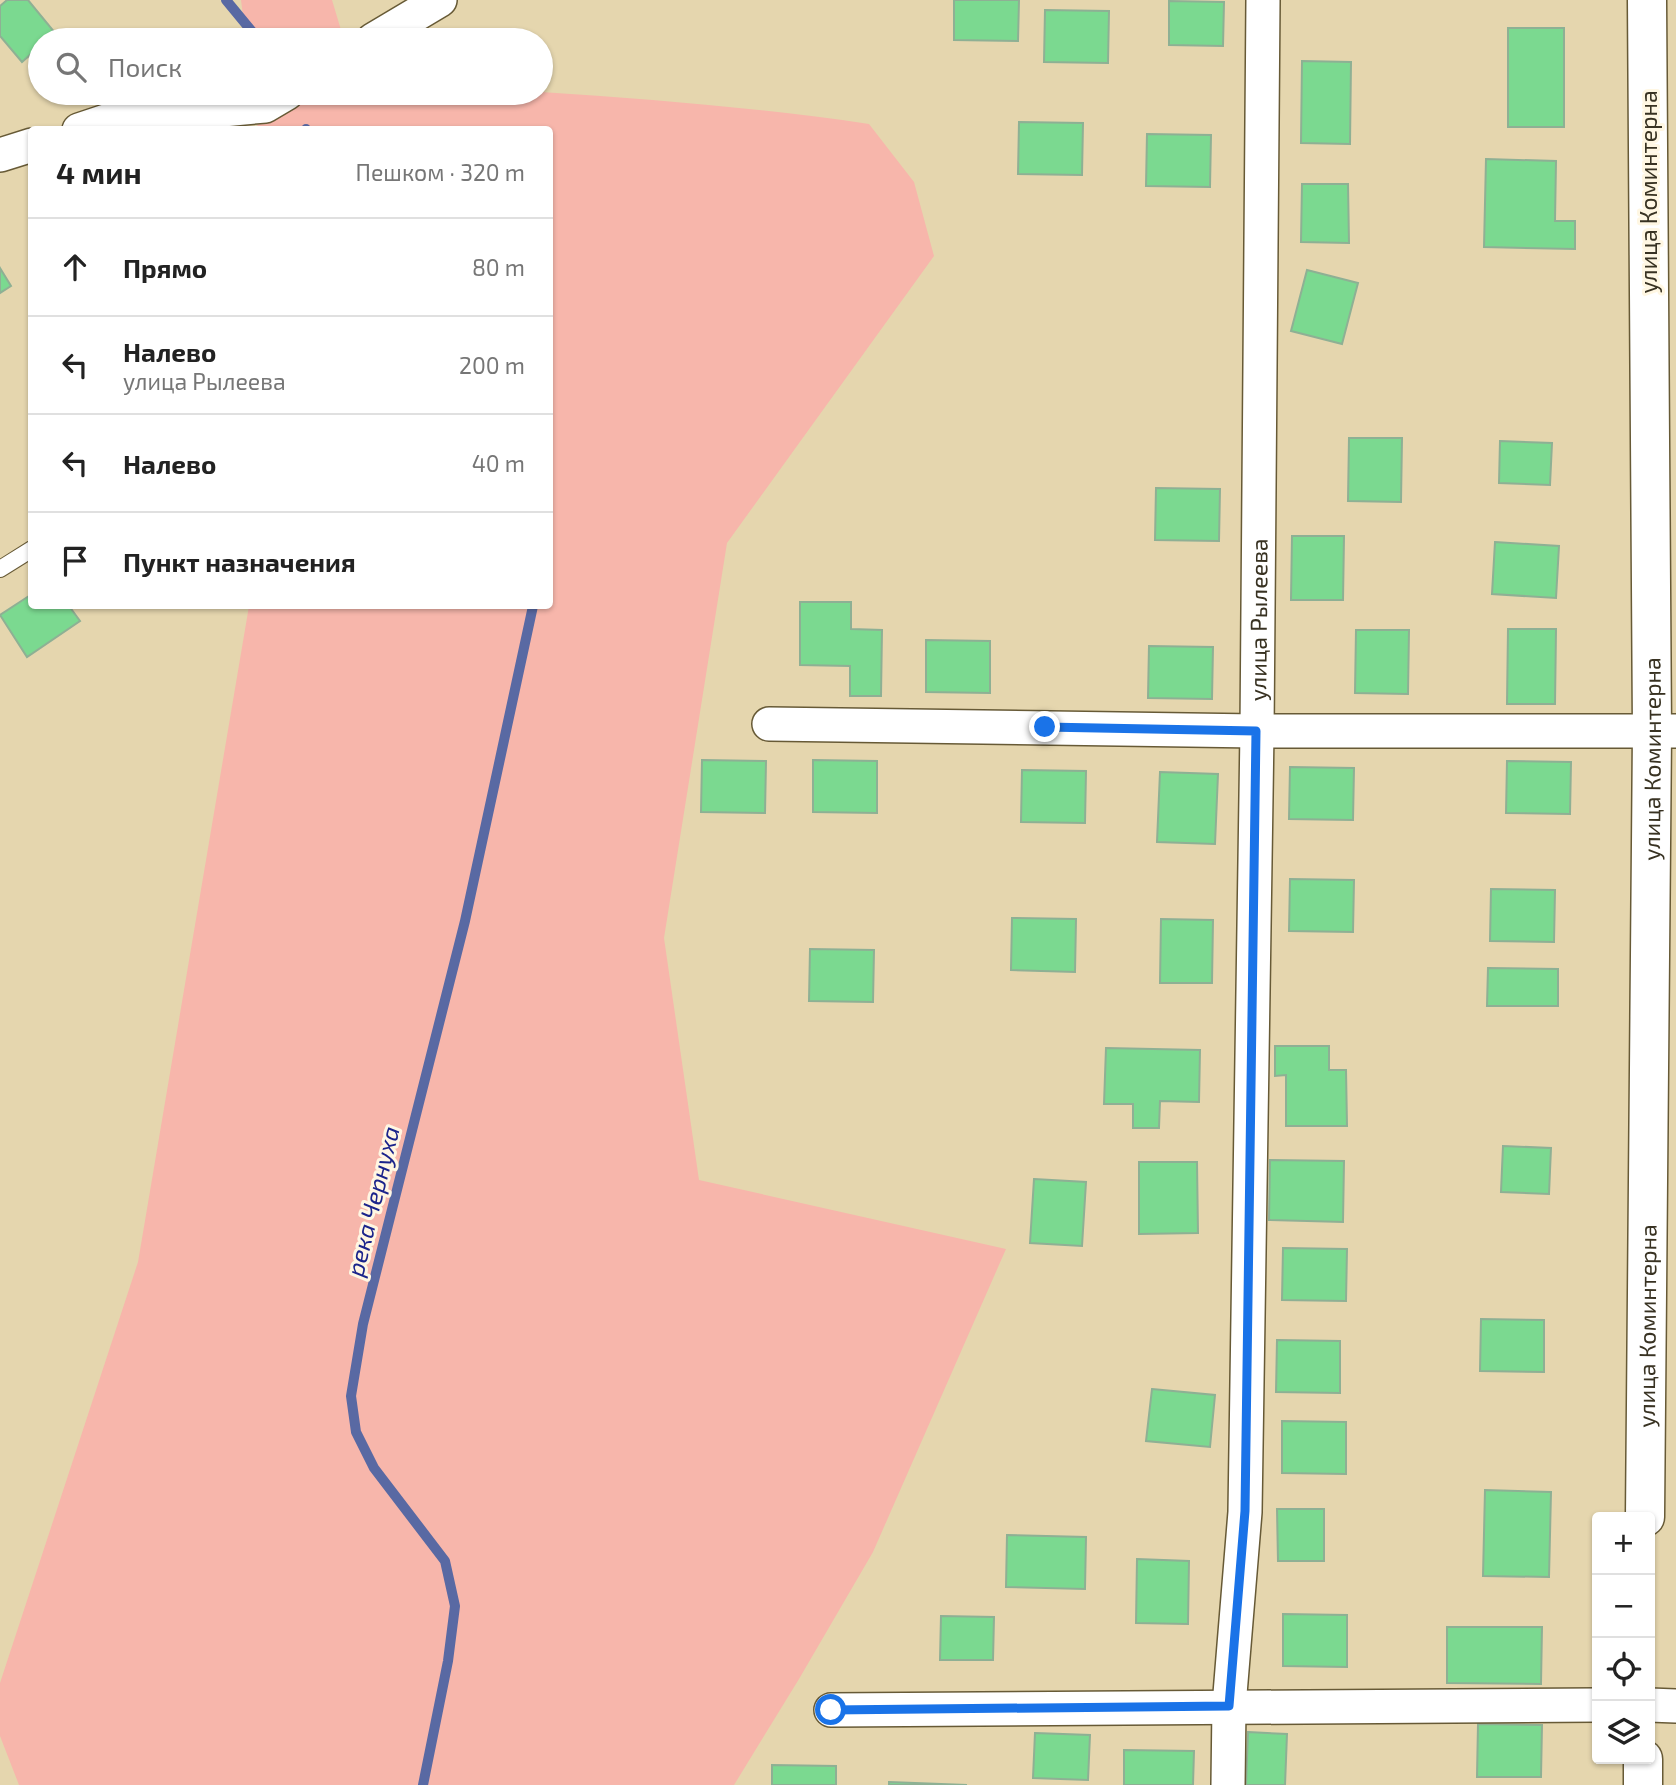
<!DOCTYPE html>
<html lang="ru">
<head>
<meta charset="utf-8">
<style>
  body { margin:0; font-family:"Exo 2",sans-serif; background:#f2f2f2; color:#222 }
  .controls { position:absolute; right:21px; bottom:21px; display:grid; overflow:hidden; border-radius:7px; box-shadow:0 2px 5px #0004 }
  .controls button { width:63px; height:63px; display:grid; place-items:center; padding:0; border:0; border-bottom:2px solid #e0e0e0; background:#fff; color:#222; font:35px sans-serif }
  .stop { position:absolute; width:21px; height:21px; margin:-16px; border:5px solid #1a73e8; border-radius:50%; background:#fff }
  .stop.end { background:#1a73e8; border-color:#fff; box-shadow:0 2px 7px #0008 }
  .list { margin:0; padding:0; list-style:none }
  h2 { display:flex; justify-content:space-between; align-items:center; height:91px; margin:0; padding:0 28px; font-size:30px }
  h2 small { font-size:23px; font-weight:400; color:#767676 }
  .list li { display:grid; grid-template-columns:46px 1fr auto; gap:21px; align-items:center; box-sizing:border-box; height:98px; padding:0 28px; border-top:2px solid #e0e0e0 }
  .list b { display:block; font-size:26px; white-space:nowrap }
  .list p { margin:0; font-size:23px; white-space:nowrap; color:#767676 }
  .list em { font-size:23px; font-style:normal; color:#767676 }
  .icon { flex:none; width:38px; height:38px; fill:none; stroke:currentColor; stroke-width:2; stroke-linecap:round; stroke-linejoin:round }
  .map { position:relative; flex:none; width:1676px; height:1785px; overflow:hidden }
  .search { position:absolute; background:#fff; box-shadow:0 2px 5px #0004; left:28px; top:28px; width:525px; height:77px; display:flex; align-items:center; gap:18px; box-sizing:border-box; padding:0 24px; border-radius:38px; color:#767676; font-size:26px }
  .panel { position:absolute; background:#fff; box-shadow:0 2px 5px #0004; left:28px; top:126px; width:525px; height:483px; border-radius:7px }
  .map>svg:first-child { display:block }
  .green { fill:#f7b6ab }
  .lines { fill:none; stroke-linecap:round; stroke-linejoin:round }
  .stream { stroke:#5969a3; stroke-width:10 }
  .building { fill:#7bd990; stroke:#8eb094; stroke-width:2 }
  .service-casing { stroke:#675a36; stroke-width:18 }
  .minor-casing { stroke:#675a36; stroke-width:36 }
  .tertiary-casing { stroke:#675a36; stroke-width:41 }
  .service { stroke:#fff; stroke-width:16 }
  .minor { stroke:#fff; stroke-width:33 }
  .tertiary { stroke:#fff; stroke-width:38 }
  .route { stroke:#1a73e8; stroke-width:9 }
  .labels { text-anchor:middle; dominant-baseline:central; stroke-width:6; stroke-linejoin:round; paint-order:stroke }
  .street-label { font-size:23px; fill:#383222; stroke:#fff7e3 }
  .water-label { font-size:24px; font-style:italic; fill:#1b248b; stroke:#fff7e3 }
</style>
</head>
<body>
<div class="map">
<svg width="1676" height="1785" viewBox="0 0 1676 1785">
  <rect width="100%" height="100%" fill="#e5d6ae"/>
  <path class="green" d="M241,0H332L344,40H246Z
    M541,92C651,99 760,108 869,124L914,182L934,256L727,543L664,938L699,1180L1006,1249L873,1552L799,1679L734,1785H19L0,1736V1683L138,1262L249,606H550V130L258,129L253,93Z"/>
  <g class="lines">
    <path class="stream" d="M226,0L259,40
      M306,129V130
      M423,1785L448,1661L455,1606L445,1561L374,1468L356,1432L351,1396L363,1324L465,921L533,606"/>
  </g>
  <path class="building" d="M7,0H28L56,34L48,40H40V46L22,62L0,36V6Z
    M954,0H1019L1018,41L954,40Z
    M1169,1L1224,2L1223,46L1169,45Z
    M1045,10L1109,11L1108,63L1044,62Z
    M1508,28H1564V127H1508Z
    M1302,61L1351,62L1350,144L1301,143Z
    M1019,122L1083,123L1082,175L1018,174Z
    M1147,134L1211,135L1210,187L1146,186Z
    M1486,159L1556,161L1555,221H1575V249L1484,247Z
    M1302,184H1348L1349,243L1301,242Z
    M0,268L11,286L0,293Z
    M1307,270L1358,283L1342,344L1291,331Z
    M1349,438H1402L1401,502L1348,501Z
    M1500,441L1552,443L1550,485L1499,483Z
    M1156,488L1220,489L1219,541L1155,540Z
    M1292,536H1344L1343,600H1291Z
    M1495,542L1559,546L1556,598L1492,594Z
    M32,594V606H69L80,621L27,657L0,615Z
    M800,602H851V629L882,630L881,696H850V666L800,665Z
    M1508,629H1556L1555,704H1507Z
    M1356,630H1409L1408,694L1355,693Z
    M926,640L990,641V693L926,692Z
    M1149,646L1213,647L1212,699L1148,698Z
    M702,760L766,761L765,813L701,812Z
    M813,760L877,761V813L813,812Z
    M1507,761L1571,762L1570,814L1506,813Z
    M1290,767L1354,768L1353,820L1289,819Z
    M1022,770L1086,771L1085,823L1021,822Z
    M1160,772L1218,774L1215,844L1157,842Z
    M1290,879L1354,880L1353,932L1289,931Z
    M1491,889L1555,890L1554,942L1490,941Z
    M1012,918L1076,919L1075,972L1011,970Z
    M1161,919L1213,920L1212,983H1160Z
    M810,949L874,950L873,1002L809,1001Z
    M1488,968L1558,969V1006H1487Z
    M1275,1046H1329V1070H1346L1347,1126H1286V1075L1275,1076Z
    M1106,1048L1200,1050L1199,1102L1160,1101L1159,1128H1133V1104H1104Z
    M1503,1146L1551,1148L1549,1194L1501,1192Z
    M1270,1160L1344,1161L1343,1222L1269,1220Z
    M1139,1162H1197L1198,1233L1139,1234Z
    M1034,1179L1086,1182L1082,1246L1030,1243Z
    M1283,1248L1347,1249L1346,1301L1282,1300Z
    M1481,1319L1544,1320V1372L1480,1371Z
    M1277,1340L1340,1341V1393L1276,1392Z
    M1152,1389L1215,1395L1210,1447L1146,1441Z
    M1282,1421L1346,1422V1474L1282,1473Z
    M1485,1490L1551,1492L1549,1577L1483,1576Z
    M1277,1509H1324V1561H1278Z
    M1007,1535L1086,1537L1085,1589L1006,1587Z
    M1137,1559L1189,1561L1188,1624L1136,1623Z
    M1283,1614L1347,1615V1667L1283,1666Z
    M941,1616L994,1617L993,1660H940Z
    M1447,1627H1542L1541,1684L1447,1683Z
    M1478,1724L1542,1725L1541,1777H1477Z
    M1248,1732L1287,1734L1285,1785H1246Z
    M1035,1733L1090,1735L1088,1780L1033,1778Z
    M1124,1750L1194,1751L1193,1785H1124Z
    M772,1765L836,1766V1785H772Z
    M889,1782L967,1785H889Z"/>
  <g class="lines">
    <g class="service-casing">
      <path id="service" d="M0,569L32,549"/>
    </g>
    <g class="minor-casing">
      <g id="minor">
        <path d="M373,40L440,0"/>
        <path d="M79,130L106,121L265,106L287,93"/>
        <path d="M0,155L32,145"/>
        <path d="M769,724L1257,731H1676"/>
        <path d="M1650,1705L1676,1706"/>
        <path d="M831,1710L1597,1705"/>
        <path id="s1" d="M1228,1785L1229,1706L1245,1512L1257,731L1263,0"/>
      </g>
    </g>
    <g class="tertiary-casing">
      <g id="tertiary">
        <path id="s2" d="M1645,1517L1652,732L1647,0"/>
        <path d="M1643,1785V1759"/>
      </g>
    </g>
    <use href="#service" class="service"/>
    <use href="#minor" class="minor"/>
    <use href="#tertiary" class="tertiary"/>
  </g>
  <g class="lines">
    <path class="route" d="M831,1710L1229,1706L1245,1511L1256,731L1045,727"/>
  </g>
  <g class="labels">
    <g class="street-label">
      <text transform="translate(1648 192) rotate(-90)">улица Коминтерна</text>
      <text stroke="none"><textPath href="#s1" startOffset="1166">улица Рылеева</textPath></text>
      <text stroke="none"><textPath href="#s2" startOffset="758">улица Коминтерна</textPath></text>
      <text stroke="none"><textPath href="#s2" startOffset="191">улица Коминтерна</textPath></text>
    </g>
    <g class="water-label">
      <text transform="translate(372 1201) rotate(-76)">река Чернуха</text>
    </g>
  </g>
</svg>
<div class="controls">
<button>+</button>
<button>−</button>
<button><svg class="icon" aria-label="locate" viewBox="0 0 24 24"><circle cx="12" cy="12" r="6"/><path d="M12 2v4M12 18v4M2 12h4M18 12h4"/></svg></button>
<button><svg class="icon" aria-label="layers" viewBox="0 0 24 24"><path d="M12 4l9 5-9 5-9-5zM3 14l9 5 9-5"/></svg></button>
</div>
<div class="stop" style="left:831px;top:1710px"></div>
<div class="stop end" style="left:1045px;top:727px"></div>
<div class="search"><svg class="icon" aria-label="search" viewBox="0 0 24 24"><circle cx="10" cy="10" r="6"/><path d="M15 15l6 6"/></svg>Поиск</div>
<section class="panel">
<h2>4 мин<small>Пешком · 320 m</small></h2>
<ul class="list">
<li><svg class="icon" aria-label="ahead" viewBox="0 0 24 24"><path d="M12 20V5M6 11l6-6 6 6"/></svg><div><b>Прямо</b></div><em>80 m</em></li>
<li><svg class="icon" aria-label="left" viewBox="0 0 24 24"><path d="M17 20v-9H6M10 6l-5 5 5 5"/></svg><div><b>Налево</b><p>улица Рылеева</p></div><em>200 m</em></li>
<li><svg class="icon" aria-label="left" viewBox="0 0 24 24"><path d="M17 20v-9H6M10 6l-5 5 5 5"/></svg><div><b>Налево</b></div><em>40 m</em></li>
<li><svg class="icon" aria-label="arrive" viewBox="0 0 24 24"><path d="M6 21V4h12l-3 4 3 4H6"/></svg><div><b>Пункт назначения</b></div></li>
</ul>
</section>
</div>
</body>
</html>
